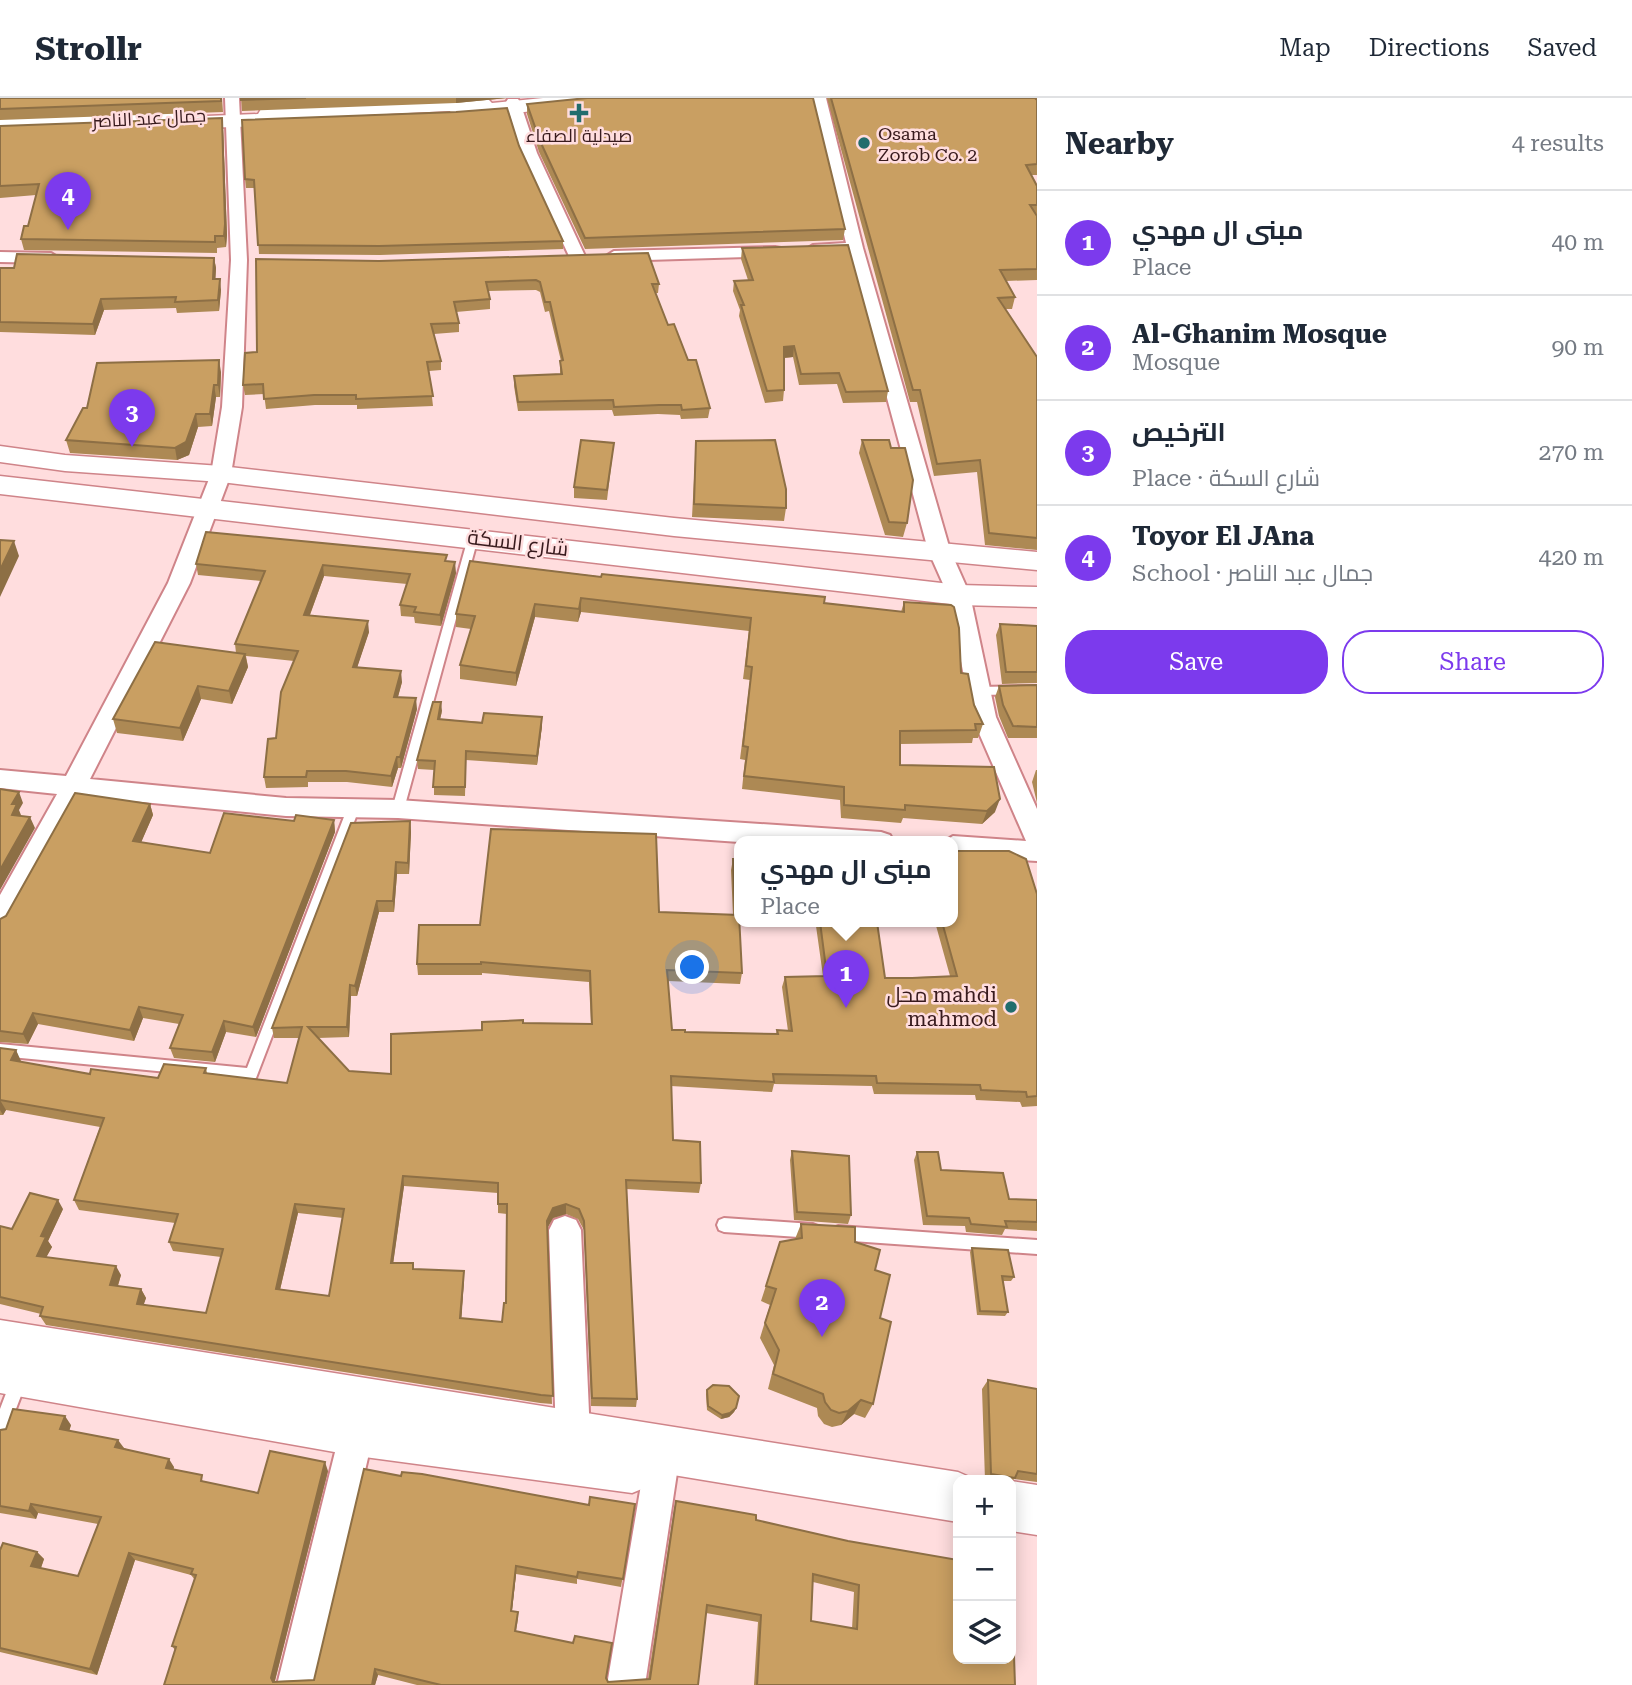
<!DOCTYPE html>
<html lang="en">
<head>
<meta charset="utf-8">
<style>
  body { margin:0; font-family:"Roboto Serif",Cairo,serif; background:#f6f6f7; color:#1f2937 }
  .controls { position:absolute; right:21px; bottom:21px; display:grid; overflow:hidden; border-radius:14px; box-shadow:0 4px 18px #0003 }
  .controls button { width:63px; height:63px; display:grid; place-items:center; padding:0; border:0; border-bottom:2px solid #e0e1e3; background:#fff; color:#1f2937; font:35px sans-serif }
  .you { position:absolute; left:693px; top:870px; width:24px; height:24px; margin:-18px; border:5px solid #fff; border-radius:50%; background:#1a73e8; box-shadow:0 0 0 10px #1a73e833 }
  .badge { display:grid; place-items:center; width:46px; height:46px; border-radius:50%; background:#7c3aed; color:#fff; font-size:23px; font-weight:700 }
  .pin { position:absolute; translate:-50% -58px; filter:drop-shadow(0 2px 4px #0008) }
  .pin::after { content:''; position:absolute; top:37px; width:24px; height:21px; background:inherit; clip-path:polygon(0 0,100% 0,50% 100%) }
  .popup { position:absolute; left:734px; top:738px; width:224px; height:91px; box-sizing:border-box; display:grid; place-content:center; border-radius:14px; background:#fff; filter:drop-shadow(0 2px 5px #0005); font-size:23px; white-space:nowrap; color:#747a83 }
  .popup b { font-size:26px; color:#1f2937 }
  .popup::after { content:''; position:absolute; left:50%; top:100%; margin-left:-14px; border:14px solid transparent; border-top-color:#fff }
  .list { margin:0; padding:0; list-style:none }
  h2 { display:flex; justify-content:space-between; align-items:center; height:91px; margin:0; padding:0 28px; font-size:30px }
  h2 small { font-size:23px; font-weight:400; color:#747a83 }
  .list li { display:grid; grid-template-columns:46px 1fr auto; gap:21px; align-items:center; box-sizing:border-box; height:105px; padding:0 28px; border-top:2px solid #e0e1e3 }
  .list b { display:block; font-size:26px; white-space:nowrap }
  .list p { margin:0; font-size:23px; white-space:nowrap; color:#747a83 }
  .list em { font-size:23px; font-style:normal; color:#747a83 }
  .actions { display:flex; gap:14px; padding:21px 28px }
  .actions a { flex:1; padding:16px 0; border:2px solid #7c3aed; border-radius:28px; text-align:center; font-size:24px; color:#7c3aed }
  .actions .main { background:#7c3aed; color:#fff }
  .icon { flex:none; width:38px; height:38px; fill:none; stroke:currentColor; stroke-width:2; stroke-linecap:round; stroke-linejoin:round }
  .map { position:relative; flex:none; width:1037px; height:1587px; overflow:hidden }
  header { display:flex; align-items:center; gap:42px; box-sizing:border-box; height:98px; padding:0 35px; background:#fff; border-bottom:2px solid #e0e1e3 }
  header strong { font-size:33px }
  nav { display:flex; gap:38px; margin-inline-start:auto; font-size:24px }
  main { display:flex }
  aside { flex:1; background:#fff }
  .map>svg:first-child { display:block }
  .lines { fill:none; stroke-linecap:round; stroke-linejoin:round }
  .lane-casing { stroke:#cf8489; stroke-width:4 }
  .street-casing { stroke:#cf8489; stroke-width:4 }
  .secondary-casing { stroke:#cf8489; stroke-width:3 }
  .lane { fill:#fff; fill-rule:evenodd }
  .street { fill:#fff; fill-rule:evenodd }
  .secondary { fill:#fff; fill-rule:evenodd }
  .wall { fill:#ad8954; fill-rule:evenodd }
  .shaded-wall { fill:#8d6f45 }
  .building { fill:#c99f62; stroke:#8d6f45; stroke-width:2; fill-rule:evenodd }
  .poi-dot { fill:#216d6d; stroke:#ffddde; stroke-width:2.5 }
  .labels { text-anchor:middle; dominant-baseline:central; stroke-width:5; stroke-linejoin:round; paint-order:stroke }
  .far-street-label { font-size:18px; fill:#381a1d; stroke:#ffddde }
  .far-poi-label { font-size:18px; fill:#381a1d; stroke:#ffddde; text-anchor:start }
  .street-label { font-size:21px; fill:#381a1d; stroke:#ffddde }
  .poi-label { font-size:21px; fill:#381a1d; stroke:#ffddde; text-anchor:end }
</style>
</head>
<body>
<header>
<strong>Strollr</strong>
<nav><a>Map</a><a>Directions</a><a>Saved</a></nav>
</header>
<main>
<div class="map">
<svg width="1037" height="1587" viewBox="0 0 1037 1587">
  <rect width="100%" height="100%" fill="#ffddde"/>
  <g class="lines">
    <g class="lane-casing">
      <path id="lane" d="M473,437L478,440L404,711L398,715L392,711L468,440Z
        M1037,588V596L980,597L975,593L980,589Z
        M353,707L359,711L256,980L251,982L0,958V946L247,970L347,711Z
        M724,1120L813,1126L818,1128L820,1133L818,1138L813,1140L724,1134L719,1132L717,1127L719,1122Z
        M838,1128L1037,1142V1156L838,1142L833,1140L831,1135L833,1130Z
        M19,1274L25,1277L27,1282L6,1337L0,1339V1311L13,1277Z"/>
    </g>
    <g class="street-casing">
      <path id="street" d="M225,0H239L247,162L242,309L231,376L190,485L90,681L286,700L398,702L881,734L890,737L894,744H739L398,720L286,718L80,698L9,828L0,832V797L57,696L0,690V672L66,678L168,485L211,376L222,309L231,162Z
        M812,0H826L863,150L950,452L970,497L996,619L1037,711V763L953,758V744H943L953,738L1026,743L972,619L948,497L928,452L848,155L813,157L805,152L813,147L846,145Z
        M508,1H518L520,4L537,55L585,158L583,162H571L569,158L521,55L506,4Z
        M775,149L781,150L783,154L781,158L614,163L606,158L614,153Z
        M0,154L51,155L59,160L51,165L0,164Z
        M565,1118L576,1122L581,1132L590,1337L585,1349L573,1354L561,1349L556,1337L549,1132L554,1122Z
        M357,1317L369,1322L374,1334L315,1587H277L340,1334L345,1322Z
        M660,1358L672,1363L677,1375L645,1587H607L643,1375L648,1363Z"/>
    </g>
    <g class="secondary-casing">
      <path id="secondary" d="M457,0H487L492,5L543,0H619L616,4L609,6L459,20L452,18L450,13L302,20L300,25L293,27L172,31L162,26L0,32V20L196,12L206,18L258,16L261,11L268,9Z
        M0,348L65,357L221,368L674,420L1037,454V472L674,438L221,384L65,373L0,364Z
        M0,378L959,487L1037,489V509L959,507L0,396Z
        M0,1222L958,1374L976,1382H958V1424L655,1374L649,1388L632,1395L357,1358L0,1295Z
        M1011,1383L1037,1387V1437L1011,1433Z"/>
    </g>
    <use href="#lane" class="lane"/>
    <use href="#street" class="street"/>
    <use href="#secondary" class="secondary"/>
  </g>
  <path class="wall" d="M0,0H222L223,14L0,22Z
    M241,0H507L456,5L242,13Z
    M827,0H1037V77H1031L1037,88V182L1006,183L1015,199L1012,211H1005L1037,259V452L985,447L977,374L934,378L917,304H910Z
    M527,6L845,131L843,142L585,151L539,54L527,16Z
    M222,20L223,31L227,137L226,149L217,150V155L24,152L21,141L28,128L36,97L0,100V28Z
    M519,48L563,143V151L380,157L259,156L255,90H246L245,81Z
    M742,150L888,293L886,304L843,305L837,286L799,287L793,259L784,260V292L783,303L765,305L739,218L740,212L733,193L734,183L748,182L741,161Z
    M214,160L216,170L215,181L221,192L219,213L177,215L176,210L104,212L95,237L0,234V170Z
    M256,161L659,186L658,195H656L668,227L688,262L710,310L708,320L681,321L680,317L658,316L614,318L612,312L518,313L514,288V278L560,276V263H561L549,213L545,214L540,194L536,192L488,193L490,201V211L456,214L459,225V234L434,236L441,263V272L429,273L433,308L357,311V307H315L266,311L264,296L245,297L243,287L257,254Z
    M221,274L220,299H216L212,328L198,329L189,357L177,362L70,355L66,342L87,310Z
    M862,342L907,425L903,439L885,437L859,355Z
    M696,343L786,410L784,423L692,419Z
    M614,345L607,402L574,400V389Z
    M447,463L456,475L441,528L415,525L414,519L401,518L400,507L407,486L324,478L310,517L369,534L357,569L402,584L398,599L417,611L401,670H398L392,689L347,684H308V689L266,690L264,679L276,640L294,563L246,558L248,569L232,606L201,601L183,643L117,635L113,621L236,555L235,546L261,483L198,477L196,466Z
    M470,463L901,514L904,504L961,575L983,626L978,640H973L972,645L900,646V667L995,714L982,726L903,720L901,725L841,720L840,702L742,691L745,662L740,661L750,582L743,581L749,533L581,514L578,524L535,519L516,588L460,581V567L471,531L456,529V516Z
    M1000,526L1037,528V585L1002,586L996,537Z
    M1037,587V640H1008L999,618L995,599L999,588Z
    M442,613L440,621L542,628L537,667L466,662L465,698L434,697V672L418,671L417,662Z
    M1036,672H1037V705L1032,684Z
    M150,706L153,717L141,744L210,755L294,723L334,722L335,734L256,939L226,934L215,964L174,960L170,950L179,926L143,920L134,943L38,926L28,946L0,944V821L6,818Z
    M410,723L411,734L409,776H397L394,814H379L357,898H351L349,939L318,940L349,973L391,976L482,932L523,925L591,926L589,884L482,875V877H418L417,866L480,827L659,814L733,817L731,772L733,761H739V824L742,875L740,886L668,883L672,932L685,934L776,936L777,932L788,933L782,889L785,879L823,878L816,828L742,824H877L885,880L950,878L935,824H953L1037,796V1008L1022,1009L1020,1004L976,1002L975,997L874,996L872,988L774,986L772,994L671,988L673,1042L701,1085L699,1095L626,1091L637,1301L636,1309L591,1308L584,1132L578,1121L566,1116L553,1120L547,1131L552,1306L540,1305L46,1227L40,1218L41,1216L0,1206V1128L12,1131L63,1111L48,1143L52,1149L46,1159L121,1177L118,1188L141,1191L146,1200L143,1207L206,1215L221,1159L173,1153L169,1144L175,1125L79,1112L74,1102L100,1029L6,1012L3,1017H0V950L16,952L20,964L90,976L158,980L206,970L207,975L287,985L299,940H274L272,930ZM404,1088L498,1095V1115L507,1116L506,1205L502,1224L461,1220L464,1182V1173L414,1171L393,1165ZM298,1115L343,1120L329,1198L280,1192Z
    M792,1053L851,1117L848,1126L794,1122L790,1062Z
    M917,1054L941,1072L1009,1101L1037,1102V1133L1005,1131L1002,1137L966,1134L965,1128L923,1127L914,1062Z
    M801,1126L855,1144L875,1172L880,1220L873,1306L865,1320L854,1316L841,1327L832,1329L824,1326L818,1318L817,1310L768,1291L774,1267L760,1240L770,1207L761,1203L780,1144L795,1141Z
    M972,1150L1014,1179L1011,1183H1002L1008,1214L1005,1218L977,1217L970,1154Z
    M988,1282L1037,1291V1384L1014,1381L1011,1385V1382H985L982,1291Z
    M707,1292L736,1310L734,1314L729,1319L721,1321L707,1312L706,1296Z
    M71,1327L69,1333L124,1350L174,1369L173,1372L206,1384L258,1395L328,1373L275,1583L314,1582L401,1378L589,1407L635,1406L621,1489L577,1481V1486L516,1476L512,1513L518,1521L516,1533L606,1580L608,1584L648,1581L674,1411L676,1403L756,1422L1015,1587H754L758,1524L706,1515L698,1587H417L378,1577L375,1587H164L175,1552L172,1548L195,1482L191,1477L135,1462L97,1577L0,1554V1452L37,1454L44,1461L41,1470L78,1478L98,1426L38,1415L36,1421L0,1415V1332ZM813,1484L854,1494L852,1531L811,1523Z"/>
  <path class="shaded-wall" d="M456,0H507L456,5Z
    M222,20L223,31L227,137L226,149L224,138Z
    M214,160L216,170L215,192L213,181Z
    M220,181L221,192L219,213L218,202Z
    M101,201L104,212L95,237L93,226Z
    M794,248L793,259L782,260L784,249Z
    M219,262L221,274L220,299L218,287Z
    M214,287L216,299L212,328L210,316Z
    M196,316L198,329L189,357L177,362L175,350Z
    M14,443L19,458L0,499V472Z
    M455,464L456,475L441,528L440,517Z
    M323,467L324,478L306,527L304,517Z
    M581,500V514L578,524L579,511Z
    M535,506V519L516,588V575Z
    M368,523L369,534L354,579L353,569Z
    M245,556L248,569L232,606L229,593Z
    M401,573L402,584L395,609L394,599Z
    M198,588L201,601L183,643L180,630Z
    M416,600L417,611L401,670L400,659Z
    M441,604L442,613L438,630V621Z
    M542,619V628L537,667V658Z
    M397,659L398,670L392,689L391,678Z
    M19,694L23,705L19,712L21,717H12V706Z
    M1000,701L995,714L982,726L987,713Z
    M150,706L153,717L137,754L133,743Z
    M30,719L35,730L0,792V772Z
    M334,722L335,734L256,939L253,929Z
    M410,723L411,734L409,776L408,765Z
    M396,764L397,776L394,814L393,803Z
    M377,803L379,814L357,898L355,888Z
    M350,887L351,898L349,939L347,929Z
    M139,909L143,920L134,943L130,932Z
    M33,915L38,926L28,946L23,936Z
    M224,923L226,934L215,964L212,954Z
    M16,952L21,963L16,972L11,962Z
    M0,1002L6,1012L3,1017L0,1012Z
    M403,1078L404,1088L392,1174L391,1165Z
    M58,1102L63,1111L48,1143L52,1149L42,1167L37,1158L41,1138Z
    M295,1106L298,1115L278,1200L276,1191Z
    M566,1106V1116L553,1120L546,1132L547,1123L553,1110Z
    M116,1168L121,1177L115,1196L110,1187Z
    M464,1173V1182L461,1228L460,1220Z
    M141,1191L146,1200L141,1215L137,1206Z
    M861,1302L854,1316L841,1327L848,1313Z
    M736,1310L734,1314L729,1319L721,1321L722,1317Z
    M65,1318L71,1327L67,1340L60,1331Z
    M118,1342L124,1350L121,1358L115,1349Z
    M169,1361L174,1369L171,1379L166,1370Z
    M325,1364L328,1373L274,1586L271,1580Z
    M31,1406L38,1415L36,1421L29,1413Z
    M37,1454L44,1461L39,1475L31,1468Z
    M129,1455L135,1462L97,1577L90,1571Z
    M516,1468V1476L511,1520V1513Z
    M375,1571L378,1577L375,1587H372Z"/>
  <path class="building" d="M0,0H221V3L0,11Z
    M241,0H306L241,2Z
    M587,0H813L845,131L585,140L540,43L527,6Z
    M831,0H1035L1037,2V66L1026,67L1037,88V107H1030L1037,118V171L1000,172L1015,199L998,200L1037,259V440L989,435L980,362L937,366L920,292H913Z
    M507,10L519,48L563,143L379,148L258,147L254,82L245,81L242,22L456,14Z
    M222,20L225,126L224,138H215V144L21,141L24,128H28L39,86L0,88V28Z
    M848,147L888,293L846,294L839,275L801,276L794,248L784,249V292L767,293L741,207H744L734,183L753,182L742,150Z
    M648,155L659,186H652L668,227L674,226L688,262H696L710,310L682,312L681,307H659L614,309L613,302L518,304L514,278L562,276L560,263L563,262L550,204H545L540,184L536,182L486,184L490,201L454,204L459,225L431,226L441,263L427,264L433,298L356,301V297H314L264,301L263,286L243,287L245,255L257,254L256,161L379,163Z
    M17,156L214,160L213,181H220L218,202L175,204L176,199L101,201L93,226L0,224V170H14Z
    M219,262L218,287H214L210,316H196L186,344L175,350L66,342L83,310H87L97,265Z
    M581,342L614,345L607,392L574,389Z
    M775,342L786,391V410L694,406L696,343Z
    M862,342H889L891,350H905L913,382L907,425L889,424Z
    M206,434L447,457L445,463L455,464L440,517L414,514L416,509L400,507L410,476L323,467L304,517L368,523L353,569L401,573L394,599L416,600L400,659H397L391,678L346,673H307L306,679H264L268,641L276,640L281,594L298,553L235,546L265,473L196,466Z
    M0,442L14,443L0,472Z
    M470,463L601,479L602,476L825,499L824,505L904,514V504L951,507L954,509L959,530L961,575L968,576L974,607L983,626H975L976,632L900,633V667L994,669L1000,701L987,713L905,707V712L844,707V689L744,678L748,649L743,648L752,569L746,568L751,520L581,500L579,511L535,506L516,575L460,567L475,518L456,516Z
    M1000,526L1037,528V574H1006Z
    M155,544L245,556L229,593L198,588L180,630L113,621Z
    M1037,587V629L1013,628L1003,607L999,588Z
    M433,604H441L438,621L482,625L484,615L542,619L537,658L466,653L465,689H433L435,663L417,662Z
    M0,691L19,694L12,706H17L12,717L30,719L0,772Z
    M75,695L150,706L133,743L210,755L224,715L294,723L296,717L334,722L253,929L224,923L212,954L170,950L183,917L139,909L130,932L33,915L23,936L0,933V821L6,818Z
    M410,723L408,765L396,764L393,803H377L355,888L350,887L347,929H308L349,973L391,976V936L482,932V924L523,922V925L592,926L590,873L481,864V866H417L419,827H480L491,731L656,736L659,814L739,817L742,875L667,872L672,932H685V934L778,936L777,932L792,933L785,879L827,878L820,824H877L885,880H912L957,878L942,824H953V753H1009L1026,761L1037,796V998L1027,999L1026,994L981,992L980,987L877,985L876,978L773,976L774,984L671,978L673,1042L700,1044L701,1085L626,1082L637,1301L592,1300L584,1123L579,1111L566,1106L553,1110L547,1123L553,1298L541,1297L40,1218L43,1209L0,1199V1128L12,1131L30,1095L58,1102L41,1138L46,1139L37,1158L116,1168L110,1187L141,1191L137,1206L206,1215L223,1151L169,1144L178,1116L74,1102L104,1020L0,1002V1003V950L16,952L11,962L90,976L91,971L158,980L164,966L206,970L204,975L287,985L302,929L272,930L351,725ZM403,1078L498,1085V1106H507L506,1205H504L502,1224L460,1220L464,1173L413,1171V1165H391ZM295,1106L344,1111L329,1198L276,1191Z
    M733,761H739V813H735Z
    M792,1053L849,1058L851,1117L797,1114Z
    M917,1054H938L941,1072L1003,1075L1009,1101L1037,1102V1124L1005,1123L1007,1129L971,1126L969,1120L927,1118Z
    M801,1126L855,1129V1144L880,1152L875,1172L890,1177L880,1220L891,1224L873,1306L861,1302L848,1313L839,1315L831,1312L825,1304L823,1296L773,1276L779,1252L765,1225L776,1191L766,1188L780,1144L802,1140Z
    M972,1150L1008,1152L1014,1179L1002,1178L1008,1214L980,1213Z
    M988,1282L1037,1291V1376L1018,1373L1015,1380L991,1376Z
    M713,1287L729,1288L739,1298L736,1310L730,1315L722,1317L708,1308L707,1292Z
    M13,1311L65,1318L60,1331L118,1342L115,1349L169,1361L166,1370L202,1377L201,1383L258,1395L270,1353L325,1364L271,1580L273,1584L314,1582L364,1371L401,1378L402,1374L422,1376L589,1407L590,1399L635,1406L623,1481L578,1474L577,1479L516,1468L511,1513L518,1514L515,1533L573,1545L575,1538L612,1545L606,1580L608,1584L650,1581L676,1403L756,1417V1422L848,1443L958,1462V1561H1011V1496L1012,1498L1015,1587H757L761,1517L707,1507L698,1587H441L375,1571L372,1587H164L176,1549L172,1548L196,1477L191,1476L193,1471L129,1455L90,1571L0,1550V1452L3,1445L37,1454L31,1468L78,1478L101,1419L31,1406L29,1413L0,1408V1332L6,1331ZM813,1476L859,1487L857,1531L811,1523Z"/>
  <g class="poi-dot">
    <path d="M575.5 4.5h7v7h7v7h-7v7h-7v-7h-7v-7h7z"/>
    <circle cx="864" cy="45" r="7"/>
    <circle cx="1011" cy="909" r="7"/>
  </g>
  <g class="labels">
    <g class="far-street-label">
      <text transform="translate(149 20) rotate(-3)">جمال عبد الناصر</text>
    </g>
    <g class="far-poi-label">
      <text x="878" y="35">Osama<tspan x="878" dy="21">Zorob Co. 2</tspan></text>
      <text x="579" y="37" text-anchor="middle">صيدلية الصفاء</text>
    </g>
    <g class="street-label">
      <text transform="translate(518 445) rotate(7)">شارع السكة</text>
    </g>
    <g class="poi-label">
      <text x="997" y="897">محل mahdi<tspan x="997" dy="24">mahmod</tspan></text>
    </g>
  </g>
</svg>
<div class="controls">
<button>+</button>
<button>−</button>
<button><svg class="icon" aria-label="layers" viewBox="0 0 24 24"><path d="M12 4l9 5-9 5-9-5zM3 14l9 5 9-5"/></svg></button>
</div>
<div class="you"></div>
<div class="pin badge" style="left:846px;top:910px">1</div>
<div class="popup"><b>مبنى ال مهدي</b>Place</div>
<div class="pin badge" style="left:822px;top:1239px">2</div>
<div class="pin badge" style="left:132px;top:349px">3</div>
<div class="pin badge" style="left:68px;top:132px">4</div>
</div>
<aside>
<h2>Nearby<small>4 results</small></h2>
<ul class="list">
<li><span class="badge">1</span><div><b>مبنى ال مهدي</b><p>Place</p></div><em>40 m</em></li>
<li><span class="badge">2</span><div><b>Al-Ghanim Mosque</b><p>Mosque</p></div><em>90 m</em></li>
<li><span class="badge">3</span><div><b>الترخيص</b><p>Place · شارع السكة</p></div><em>270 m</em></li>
<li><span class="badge">4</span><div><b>Toyor El JAna</b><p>School · جمال عبد الناصر</p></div><em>420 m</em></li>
</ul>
<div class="actions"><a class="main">Save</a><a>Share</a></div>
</aside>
</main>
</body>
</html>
